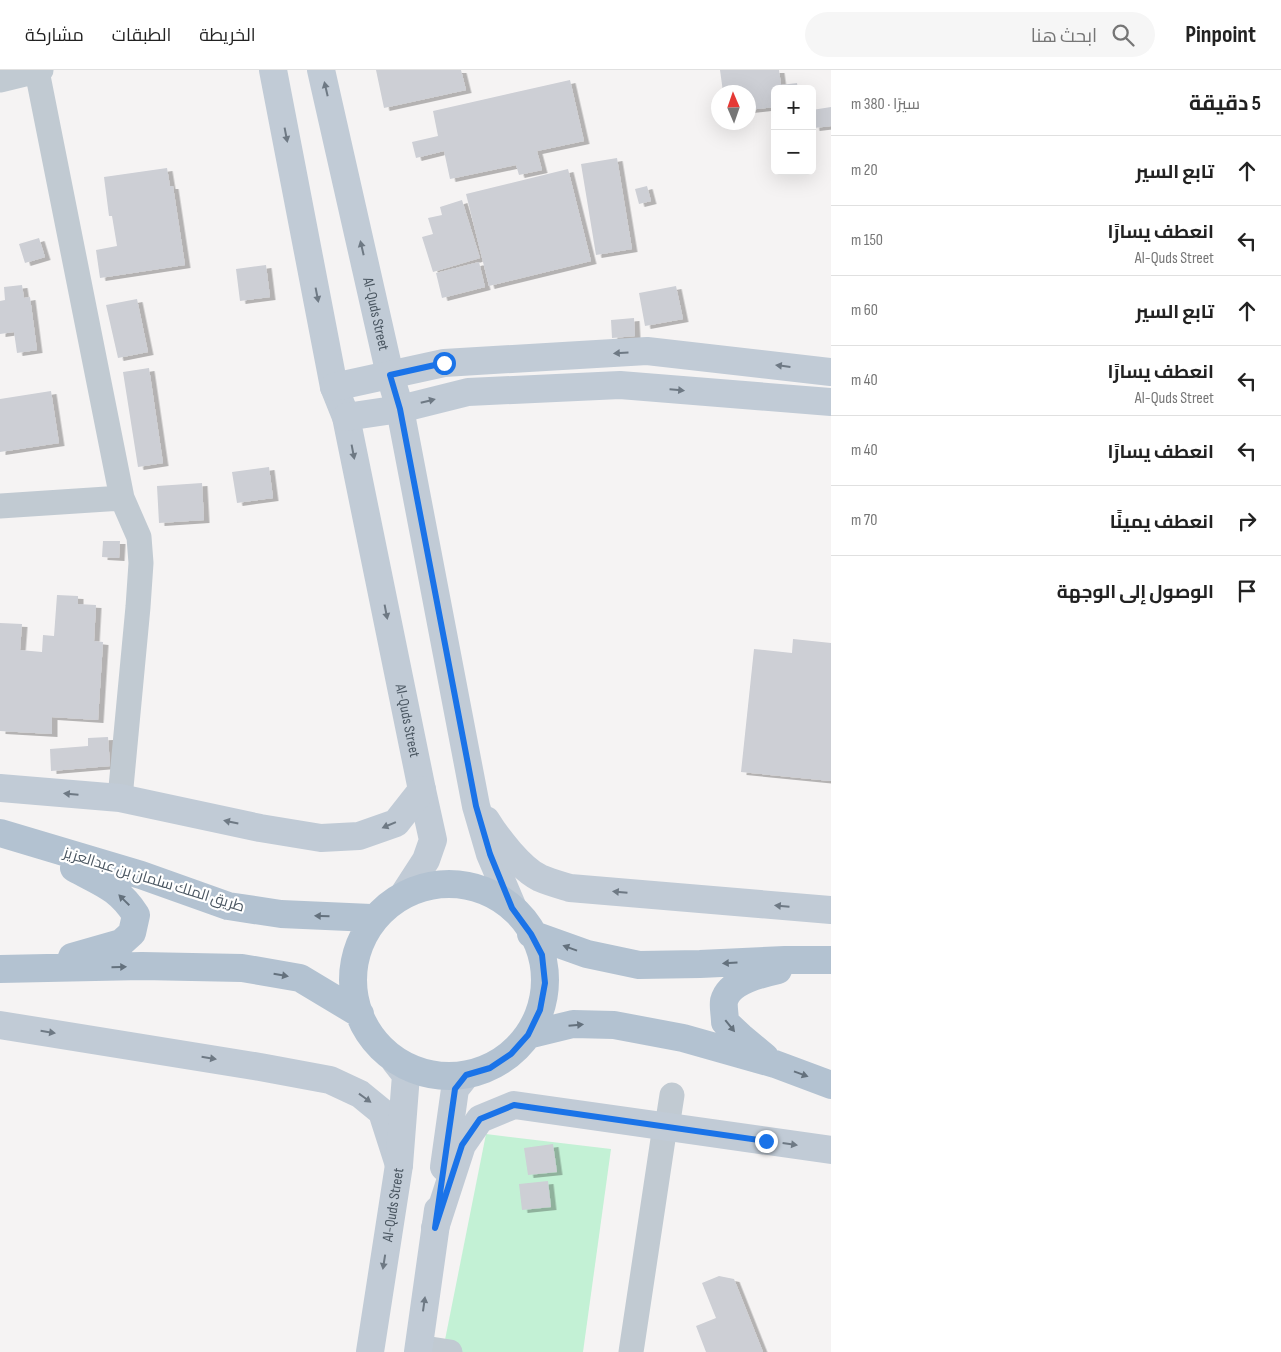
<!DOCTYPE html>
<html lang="ar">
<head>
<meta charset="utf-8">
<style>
  body { margin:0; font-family:"Sofia Sans Condensed",Cairo,sans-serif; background:#f6f6f6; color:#222; direction:rtl }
  .controls { position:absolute; right:15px; top:15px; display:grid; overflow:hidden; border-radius:8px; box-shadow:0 5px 20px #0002 }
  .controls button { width:45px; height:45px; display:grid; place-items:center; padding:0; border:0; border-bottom:1px solid #e0e0e0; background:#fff; color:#222; font:25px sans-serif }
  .compass { position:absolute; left:711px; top:15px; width:45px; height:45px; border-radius:50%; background:#fff; box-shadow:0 5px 20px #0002; rotate:358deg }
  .stop { position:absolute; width:15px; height:15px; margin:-11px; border:4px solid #1a73e8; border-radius:50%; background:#fff }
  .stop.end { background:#1a73e8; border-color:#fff; box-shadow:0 1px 5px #0008 }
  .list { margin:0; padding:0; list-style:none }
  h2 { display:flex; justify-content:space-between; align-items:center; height:65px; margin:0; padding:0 20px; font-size:21px }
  h2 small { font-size:16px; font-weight:400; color:#767676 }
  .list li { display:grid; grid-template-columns:32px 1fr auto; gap:15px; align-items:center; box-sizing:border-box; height:70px; padding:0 20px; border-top:1px solid #e0e0e0 }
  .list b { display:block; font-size:19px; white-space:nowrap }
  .list p { margin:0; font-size:16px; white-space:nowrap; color:#767676 }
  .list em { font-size:16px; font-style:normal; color:#767676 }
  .icon { flex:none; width:28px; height:28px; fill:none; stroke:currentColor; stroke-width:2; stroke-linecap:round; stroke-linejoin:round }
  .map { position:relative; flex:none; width:831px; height:1282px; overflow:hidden; direction:ltr }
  header { display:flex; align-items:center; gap:30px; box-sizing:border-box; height:70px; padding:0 25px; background:#fff; border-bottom:1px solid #e0e0e0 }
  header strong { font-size:24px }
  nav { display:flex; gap:28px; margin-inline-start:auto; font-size:18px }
  .search { width:350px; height:45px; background:#f6f6f6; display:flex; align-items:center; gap:12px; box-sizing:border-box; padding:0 18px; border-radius:28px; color:#767676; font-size:19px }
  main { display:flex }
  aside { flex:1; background:#fff }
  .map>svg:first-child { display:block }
  .green { fill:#c3f1d5 }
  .building { fill:#cdcfd5; filter:url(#shadow) }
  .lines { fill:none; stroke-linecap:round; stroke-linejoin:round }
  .street { stroke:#c1cad2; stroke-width:25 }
  .secondary { stroke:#c1cbd6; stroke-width:28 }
  .primary { stroke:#b3c2d1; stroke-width:28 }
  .oneway { fill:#6e7984 }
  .oneway2 { fill:#64717d }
  .route { stroke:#1a73e8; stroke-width:6 }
  .labels { text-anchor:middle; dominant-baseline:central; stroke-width:4.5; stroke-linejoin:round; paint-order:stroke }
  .street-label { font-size:15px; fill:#4a5661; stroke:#fff }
</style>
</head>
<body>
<header>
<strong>Pinpoint</strong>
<div class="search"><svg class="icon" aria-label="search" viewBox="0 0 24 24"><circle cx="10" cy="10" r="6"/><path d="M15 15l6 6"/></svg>ابحث هنا</div>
<nav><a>الخريطة</a><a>الطبقات</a><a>مشاركة</a></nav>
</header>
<main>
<aside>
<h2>5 دقيقة<small>سيرًا · 380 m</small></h2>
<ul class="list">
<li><svg class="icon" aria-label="ahead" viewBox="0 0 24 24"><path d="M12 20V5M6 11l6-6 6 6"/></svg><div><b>تابع السير</b></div><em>20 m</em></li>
<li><svg class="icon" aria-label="left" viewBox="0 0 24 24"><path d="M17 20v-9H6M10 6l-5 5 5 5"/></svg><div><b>انعطف يسارًا</b><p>Al-Quds Street</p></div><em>150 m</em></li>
<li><svg class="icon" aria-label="ahead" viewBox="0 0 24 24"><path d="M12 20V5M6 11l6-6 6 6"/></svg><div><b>تابع السير</b></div><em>60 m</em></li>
<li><svg class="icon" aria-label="left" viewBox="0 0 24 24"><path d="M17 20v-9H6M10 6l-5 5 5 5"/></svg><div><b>انعطف يسارًا</b><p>Al-Quds Street</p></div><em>40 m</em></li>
<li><svg class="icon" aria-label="left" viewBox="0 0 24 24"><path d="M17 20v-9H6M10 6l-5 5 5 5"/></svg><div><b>انعطف يسارًا</b></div><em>40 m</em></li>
<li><svg class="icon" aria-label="right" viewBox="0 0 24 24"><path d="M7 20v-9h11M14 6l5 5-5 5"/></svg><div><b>انعطف يمينًا</b></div><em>70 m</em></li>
<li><svg class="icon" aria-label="arrive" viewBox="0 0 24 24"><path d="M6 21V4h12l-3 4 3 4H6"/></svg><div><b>الوصول إلى الوجهة</b></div></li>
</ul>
</aside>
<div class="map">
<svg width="831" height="1282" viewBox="0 0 831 1282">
  <defs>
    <filter id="shadow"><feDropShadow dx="5.5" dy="3" stdDeviation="0" flood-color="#0004"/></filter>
  </defs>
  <rect width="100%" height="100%" fill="#f5f3f3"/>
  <path class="green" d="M486,1064L611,1079L583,1282H458L443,1280Z"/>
  <path class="building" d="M376,0H461L466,20L384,38Z
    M720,0H779L781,15L797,13L798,19H775V37L748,40V22H723Z
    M570,10L584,71L537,81L542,100L519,105L516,95L450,109L444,81L416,88L412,72L438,66L433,41Z
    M831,37V56L814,58L812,40Z
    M617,88L632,179L596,185L581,94Z
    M167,98L170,116H173L185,195L100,208L96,180L117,176L112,146H109L104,107Z
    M568,99L591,191L489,216L466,124Z
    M647,116L651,131L639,134L635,119Z
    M462,130L480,188L433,202L422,167L433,164L428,148L442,145L440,137Z
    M39,168L45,187L25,193L19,174Z
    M479,192L485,217L442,228L436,203Z
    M266,195L270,227L240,231L236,199Z
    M22,215L24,228L30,227L37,280L17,283L14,262L0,264V231L5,230L4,217Z
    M676,216L683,249L645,256L639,223Z
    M137,229L148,282L118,288L106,235Z
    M634,248L635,266L612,268L611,250Z
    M149,298L163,393L138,397L123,302Z
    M51,321L59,373L0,382V329Z
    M269,397L273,428L237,433L232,402Z
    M202,413L204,450L159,453L157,416Z
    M103,471H120L119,488L102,487Z
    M57,525L78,526V534L96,535L94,571L103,572L98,650L52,647V664L0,661V553L22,554L20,580L42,582L43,565L54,566Z
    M793,569L831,573V711L741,702L754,579L792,583Z
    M108,667L110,696L51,701L50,679L88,676V668Z
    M553,1074L557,1102L528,1105L524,1078Z
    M548,1111L551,1137L522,1140L519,1114Z
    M719,1206L734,1209L763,1282H706L696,1256L716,1248L702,1213Z"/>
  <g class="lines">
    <path class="street" d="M37,1L122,428L139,467L141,493L138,537L120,728
      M0,10L41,0
      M0,436L122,428
      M667,1057L672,1025
      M418,1277L450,1282
      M631,1282L665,1056"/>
    <g class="secondary">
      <path id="s1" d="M273,0L334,317L346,347L422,720L433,770L426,790L404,824"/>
      <path id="s2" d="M321,0L390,305L400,339L476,736L490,784L513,838"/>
      <path d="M334,317L444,293L647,281L831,302"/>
      <path d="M346,347L400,339L468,322L620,315L831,332"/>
      <path d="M0,718L120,728L260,758L321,768L359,766L396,753L422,720"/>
      <path d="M486,750C497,768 521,799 540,808C549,812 560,815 570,818L831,840"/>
      <path d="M0,955L260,997L330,1010L360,1024L382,1042L399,1095"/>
      <path d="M444,1097L455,1019L466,1005"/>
      <path d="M435,1158L462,1075L480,1049L514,1035L831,1080"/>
      <path id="s3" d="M370,1282L399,1095L406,1005L395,991"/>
      <path d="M418,1282L438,1140"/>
    </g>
    <path class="primary" d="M0,763L141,805L228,836L281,844L371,848
      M353 910a96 96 0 1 1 192 0a96 96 0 1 1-192 0Z
      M531,864L587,884L639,895L700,894L785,890H831
      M72,887L121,873L132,863L136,845C118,817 101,813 74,798
      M0,899L142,896L242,898L300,908L360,944
      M528,965L573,954L614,955L683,968L775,994L831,1015
      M765,987L741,967L725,952C725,945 723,937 724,931C729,911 760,904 778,900"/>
  </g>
  <defs><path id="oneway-solid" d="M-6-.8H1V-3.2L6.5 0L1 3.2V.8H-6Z" transform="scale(1.25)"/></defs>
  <g class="oneway">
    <use href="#oneway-solid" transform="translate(326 19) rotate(-103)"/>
    <use href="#oneway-solid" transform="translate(286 65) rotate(79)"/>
    <use href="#oneway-solid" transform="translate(362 178) rotate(-103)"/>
    <use href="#oneway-solid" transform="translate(317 225) rotate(79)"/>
    <use href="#oneway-solid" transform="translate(621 283) rotate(177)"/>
    <use href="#oneway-solid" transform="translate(783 296) rotate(-173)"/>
    <use href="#oneway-solid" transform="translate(677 320) rotate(5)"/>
    <use href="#oneway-solid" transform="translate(428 331) rotate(-14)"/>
    <use href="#oneway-solid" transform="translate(353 382) rotate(79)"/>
    <use href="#oneway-solid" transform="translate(386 542) rotate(79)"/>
    <use href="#oneway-solid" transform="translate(71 724) rotate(-175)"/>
    <use href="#oneway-solid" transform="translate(231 752) rotate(-168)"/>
    <use href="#oneway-solid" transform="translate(389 755) rotate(157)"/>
    <use href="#oneway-solid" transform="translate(620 822) rotate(-175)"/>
    <use href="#oneway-solid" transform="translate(782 836) rotate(-175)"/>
    <use href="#oneway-solid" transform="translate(48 962) rotate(9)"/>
    <use href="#oneway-solid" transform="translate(209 988) rotate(9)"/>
    <use href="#oneway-solid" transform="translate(365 1028) rotate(36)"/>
    <use href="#oneway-solid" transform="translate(790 1074) rotate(8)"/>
    <use href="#oneway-solid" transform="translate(384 1192) rotate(99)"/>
    <use href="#oneway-solid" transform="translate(424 1234) rotate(-82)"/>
  </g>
  <g class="oneway2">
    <use href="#oneway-solid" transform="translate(124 830) rotate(-135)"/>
    <use href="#oneway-solid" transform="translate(322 846) rotate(-178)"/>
    <use href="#oneway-solid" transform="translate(570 878) rotate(-160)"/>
    <use href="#oneway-solid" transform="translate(730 893) rotate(177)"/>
    <use href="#oneway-solid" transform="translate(119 897) rotate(-1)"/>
    <use href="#oneway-solid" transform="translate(281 905) rotate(10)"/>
    <use href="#oneway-solid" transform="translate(576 955) rotate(-5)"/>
    <use href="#oneway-solid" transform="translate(730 956) rotate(51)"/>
    <use href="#oneway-solid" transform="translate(801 1004) rotate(20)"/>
  </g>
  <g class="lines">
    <path class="route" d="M444,293L390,305L400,339L476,736L490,784L512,838L531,864L542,885L545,913L540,940L528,965L511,984L490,998L466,1005L455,1019L435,1158L462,1075L480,1049L514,1035L766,1071"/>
  </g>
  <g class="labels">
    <g class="street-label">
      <text stroke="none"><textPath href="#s2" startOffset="250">Al-Quds Street</textPath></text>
      <text stroke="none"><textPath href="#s1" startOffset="665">Al-Quds Street</textPath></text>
      <text transform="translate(154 810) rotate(17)">طريق الملك سلمان بن عبدالعزيز</text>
      <text stroke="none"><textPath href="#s3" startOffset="149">Al-Quds Street</textPath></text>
    </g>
  </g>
</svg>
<div class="controls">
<button>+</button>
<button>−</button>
</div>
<svg class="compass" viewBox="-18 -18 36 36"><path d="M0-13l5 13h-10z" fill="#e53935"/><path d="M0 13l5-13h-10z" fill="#767676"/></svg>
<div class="stop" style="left:444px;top:293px"></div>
<div class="stop end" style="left:766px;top:1071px"></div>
</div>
</main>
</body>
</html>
